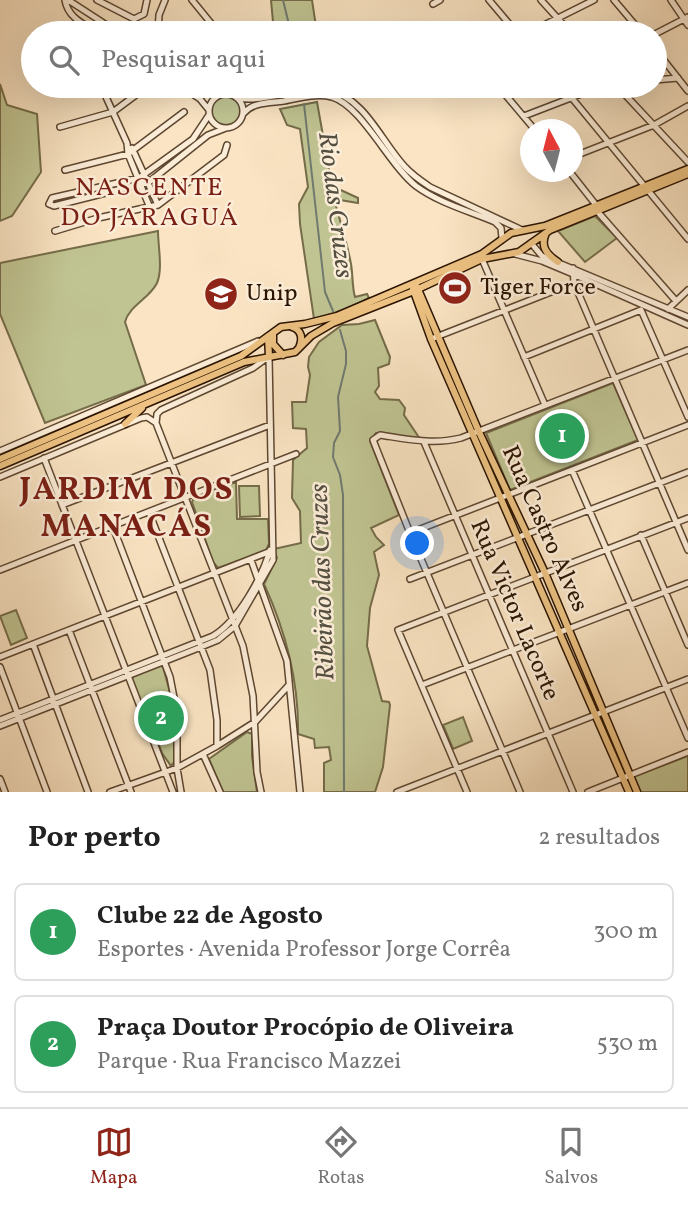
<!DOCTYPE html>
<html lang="pt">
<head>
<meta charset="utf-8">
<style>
  body { margin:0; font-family:Vollkorn,serif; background:#f2f2f2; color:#222 }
  .compass { position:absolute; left:520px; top:119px; width:63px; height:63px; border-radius:50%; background:#fff; box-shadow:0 7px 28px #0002; rotate:353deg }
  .you { position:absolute; left:418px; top:544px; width:24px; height:24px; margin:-18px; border:5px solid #fff; border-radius:50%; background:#1a73e8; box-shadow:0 0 0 10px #1a73e833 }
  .badge { display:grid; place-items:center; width:46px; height:46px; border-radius:50%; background:#8f2418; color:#fff; font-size:23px; font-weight:700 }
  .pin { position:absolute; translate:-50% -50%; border:4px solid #fff; box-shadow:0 2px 7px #0006 }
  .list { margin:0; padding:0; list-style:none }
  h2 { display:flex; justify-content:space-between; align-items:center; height:91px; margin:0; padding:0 28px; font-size:30px }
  h2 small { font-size:23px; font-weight:400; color:#767676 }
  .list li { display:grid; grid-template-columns:46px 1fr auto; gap:21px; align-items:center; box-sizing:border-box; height:98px; margin:0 14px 14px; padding:0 14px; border:2px solid #e0e0e0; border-radius:10px }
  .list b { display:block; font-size:26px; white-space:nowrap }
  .list p { margin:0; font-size:23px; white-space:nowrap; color:#767676 }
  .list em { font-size:23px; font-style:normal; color:#767676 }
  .icon { flex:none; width:38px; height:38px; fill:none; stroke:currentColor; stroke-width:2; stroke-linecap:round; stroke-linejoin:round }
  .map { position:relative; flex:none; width:688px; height:792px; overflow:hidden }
  .search { position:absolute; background:#fff; box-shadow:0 7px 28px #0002; left:21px; right:21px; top:21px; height:77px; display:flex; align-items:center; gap:18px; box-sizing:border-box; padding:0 24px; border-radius:38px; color:#767676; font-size:26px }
  .sheet { height:315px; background:#fff }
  nav { display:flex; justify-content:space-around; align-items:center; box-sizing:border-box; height:98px; border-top:2px solid #e0e0e0; background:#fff; font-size:19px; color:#767676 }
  nav a { display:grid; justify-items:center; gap:4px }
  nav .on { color:#8f2418 }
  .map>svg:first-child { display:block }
  .green { fill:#c0c492; stroke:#756c49; stroke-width:2 }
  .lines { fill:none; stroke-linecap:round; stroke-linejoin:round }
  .stream { stroke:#707a6f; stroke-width:2 }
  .minor-casing { stroke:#5e4731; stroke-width:8 }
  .major-casing { stroke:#2a1300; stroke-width:9 }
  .minor { stroke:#fcedd8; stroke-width:5 }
  .major { stroke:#edc282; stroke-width:6 }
  .labels { text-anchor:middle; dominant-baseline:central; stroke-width:5; stroke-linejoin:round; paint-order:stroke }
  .poi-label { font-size:24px; fill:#2a1300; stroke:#fcedd8; text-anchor:start }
  .street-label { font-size:24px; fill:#2a1300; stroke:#fcedd8 }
  .neighbourhood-label { font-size:26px; letter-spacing:2px; fill:#7a1f14; stroke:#fcedd8 }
  .water-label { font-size:26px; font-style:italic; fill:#534f41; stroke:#fcedd8 }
  .district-label { font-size:32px; font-weight:bold; letter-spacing:2px; fill:#7a1f14; stroke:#fcedd8 }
</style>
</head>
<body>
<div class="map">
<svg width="688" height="792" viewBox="0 0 688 792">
  <rect width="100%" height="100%" fill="#fae4c3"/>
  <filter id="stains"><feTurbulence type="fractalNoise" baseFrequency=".00286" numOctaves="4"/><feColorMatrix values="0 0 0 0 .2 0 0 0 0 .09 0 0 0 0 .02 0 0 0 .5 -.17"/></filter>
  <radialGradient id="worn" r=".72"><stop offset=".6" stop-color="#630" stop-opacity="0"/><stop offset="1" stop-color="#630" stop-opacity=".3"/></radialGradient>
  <path class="green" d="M271,0H312L317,33H274Z
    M0,84L7,105L37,114L41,172L12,216L0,221Z
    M211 110a15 15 0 1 1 30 0a15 15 0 1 1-30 0Z
    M317,102L332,186L358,198V203L334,199C340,221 347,242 351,264C353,275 352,287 355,297L367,294L369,298L347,309L314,319L300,224L299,204L308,187L300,129L287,125L280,109Z
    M595,216L617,238L585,262L558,231Z
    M158,231C158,246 163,269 157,283C150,298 129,306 125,322L146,385L45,423L0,314V263Z
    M375,320L390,357L389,364L378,368L379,386L375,392L380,399L399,400L405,408L404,415L420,439L376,433L370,441L399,515L371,528L376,537L384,545L374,552L379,575L370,608L367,646L382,701L389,702L390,705L383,767L375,792H324V763L331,760L329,747L315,748L314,739L298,734C299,681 286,632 264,584L277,558L274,549L301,543L300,511L292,498L293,460L307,448L306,429L293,428L292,402H306L310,375L308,367L309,357L319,342L342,325L359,324Z
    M613,383L638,440L510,490L486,433Z
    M236,482L237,519H268L269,543L266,551L218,568L213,562L192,502L194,498Z
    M239,486H259L260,516L240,517Z
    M16,610L27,638L11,645L0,616Z
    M159,665L163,667L174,707L175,761L171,766L162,753L132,680L133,675Z
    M463,717L472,741L453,749L443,725Z
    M247,732L252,734V756L257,792H223L209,759Z
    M688,756V792H639L634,780L635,776Z"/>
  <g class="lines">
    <path class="stream" d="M283,0L291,33
      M304,104L322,265L325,292L333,311
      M340,330L346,351V364L338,397L340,431L334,443L333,457L340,475L343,495L344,792"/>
    <g class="minor-casing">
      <path id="minor" d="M65,0C68,18 84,24 98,33
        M68,0L119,33
        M97,0L134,19L144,14L147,0
        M192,0L219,33
        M489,0L517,33
        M541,0L571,33
        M614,0L642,33
        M671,0L688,25
        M433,4L440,0
        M79,32V33
        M158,33L159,15L165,0
        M528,33L594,0
        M655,34L688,17
        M655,49L688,91
        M655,80L678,78
        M101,86L127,143L128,154L150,208
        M180,86L200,99L209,110
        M199,86L219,95
        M498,86L535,130
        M562,86L688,239
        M617,86L688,162
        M500,88L535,86
        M209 111a17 17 0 1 1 34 0a17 17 0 1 1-34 0Z
        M238,98C268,103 299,85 330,91C365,98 382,143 405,167C412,175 421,181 430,187L522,230
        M244,113C253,102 270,103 284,101C299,98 316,93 332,97C362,106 389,165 416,186C439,203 469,211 495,222L501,228L502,238
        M524,116L602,86
        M60,127L113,112L148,86
        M132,148L158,205
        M572,157L654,125L688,106
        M65,170L128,154L184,112
        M570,172L596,205
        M49,204L54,206L149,182L208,135L226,128
        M49,204L52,198L139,178L193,139L209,115
        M597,211L676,301
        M55,231L98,218L158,205L224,155L227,145
        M531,243L542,256L688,317
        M515,254L542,261L573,274L688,325
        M482,259L545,405
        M573,268L574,283L688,550
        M668,309L688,290
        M641,310L688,417
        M431,339L574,283
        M524,357L641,310
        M424,442L573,792
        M0,451L258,341
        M44,458L173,792
        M572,470L688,738
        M0,477L141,418L147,417L156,423
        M62,505L270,425
        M149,512L210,670L217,720V746
        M113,527L170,677L177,713V768L181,792
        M410,533L688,425
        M641,535L688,645
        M251,560L287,661L300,792
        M0,570L296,454
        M410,579L688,472
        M69,630L131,792
        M33,644L88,792
        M0,657L271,551
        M0,667L47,792
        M422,685L688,583
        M0,720L213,636C238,621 262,578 270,550
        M0,726L201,647L218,640L235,626L273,560L269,356
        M203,754L220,792
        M0,779L5,792
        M110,792L177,768L217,746L255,722L289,685
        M261,792L257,772L253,696L243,646L156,423L157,414L161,410L253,368L268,357
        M397,792L688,679
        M467,792L398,630L688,518
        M520,792L410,533L373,440L380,435C407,439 434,445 461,438L688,350
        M588,792L688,752"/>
    </g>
    <g class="major-casing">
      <path id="major" d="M546,233C540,246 546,254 558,262
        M417,287L479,432L545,573L637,792
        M413,289L431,339L629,792
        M292,327C302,330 303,339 299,348
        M273,333V344L283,355
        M268,337L269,356
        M125,424L142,408
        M0,459L241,356L281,327L305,324L337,316L482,254L511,233L545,226L688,169
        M0,466L244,362L295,352L311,336L333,323L414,291L482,259L519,252L550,230L688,174"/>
    </g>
    <use href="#minor" class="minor"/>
    <use href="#major" class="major"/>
  </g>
  <defs>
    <g id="stadium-disc" transform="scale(1.75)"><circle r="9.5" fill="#8f2418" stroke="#fcedd8"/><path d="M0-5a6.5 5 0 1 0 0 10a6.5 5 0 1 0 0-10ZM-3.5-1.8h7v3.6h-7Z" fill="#fff"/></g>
    <g id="university-disc" transform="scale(1.75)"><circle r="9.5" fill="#8f2418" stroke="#fcedd8"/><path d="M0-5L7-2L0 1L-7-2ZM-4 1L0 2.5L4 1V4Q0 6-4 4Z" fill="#fff"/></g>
  </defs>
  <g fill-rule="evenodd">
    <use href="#stadium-disc" x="455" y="288"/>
    <use href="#university-disc" x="221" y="294"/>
  </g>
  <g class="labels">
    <g class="poi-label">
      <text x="480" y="288">Tiger Force</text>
      <text x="246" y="294">Unip</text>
    </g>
    <g class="street-label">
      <text transform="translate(544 529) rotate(66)">Rua Castro Alves</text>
      <text transform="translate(514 610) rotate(67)">Rua Victor Lacorte</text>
    </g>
    <g class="neighbourhood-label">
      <text x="150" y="188">NASCENTE<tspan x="150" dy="30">DO JARAGUÁ</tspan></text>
    </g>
    <g class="water-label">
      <text transform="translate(335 205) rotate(83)">Rio das Cruzes</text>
      <text transform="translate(323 582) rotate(-92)">Ribeirão das Cruzes</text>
    </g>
    <g class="district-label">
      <text x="127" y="491">JARDIM DOS<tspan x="127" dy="37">MANACÁS</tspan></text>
    </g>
  </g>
  <rect width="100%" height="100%" filter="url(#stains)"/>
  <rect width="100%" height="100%" fill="url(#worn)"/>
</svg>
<svg class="compass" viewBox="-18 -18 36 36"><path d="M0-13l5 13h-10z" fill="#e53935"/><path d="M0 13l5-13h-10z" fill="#767676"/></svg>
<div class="you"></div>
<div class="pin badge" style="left:562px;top:436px;background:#2e9e5b">1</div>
<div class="pin badge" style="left:161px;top:718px;background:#2e9e5b">2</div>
<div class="search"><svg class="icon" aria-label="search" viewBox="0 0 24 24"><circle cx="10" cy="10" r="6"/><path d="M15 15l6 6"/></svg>Pesquisar aqui</div>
</div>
<section class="sheet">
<h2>Por perto<small>2 resultados</small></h2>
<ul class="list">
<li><span class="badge" style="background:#2e9e5b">1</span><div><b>Clube 22 de Agosto</b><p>Esportes · Avenida Professor Jorge Corrêa</p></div><em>300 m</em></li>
<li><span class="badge" style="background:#2e9e5b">2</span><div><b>Praça Doutor Procópio de Oliveira</b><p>Parque · Rua Francisco Mazzei</p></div><em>530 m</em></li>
</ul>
</section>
<nav>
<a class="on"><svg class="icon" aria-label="map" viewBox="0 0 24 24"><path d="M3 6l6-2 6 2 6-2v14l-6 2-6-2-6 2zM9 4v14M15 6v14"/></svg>Mapa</a>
<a><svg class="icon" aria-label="directions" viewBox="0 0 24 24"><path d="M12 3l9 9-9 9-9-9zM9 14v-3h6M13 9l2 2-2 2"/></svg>Rotas</a>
<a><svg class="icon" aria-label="saved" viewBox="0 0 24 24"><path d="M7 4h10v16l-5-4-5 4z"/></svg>Salvos</a>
</nav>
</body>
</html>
